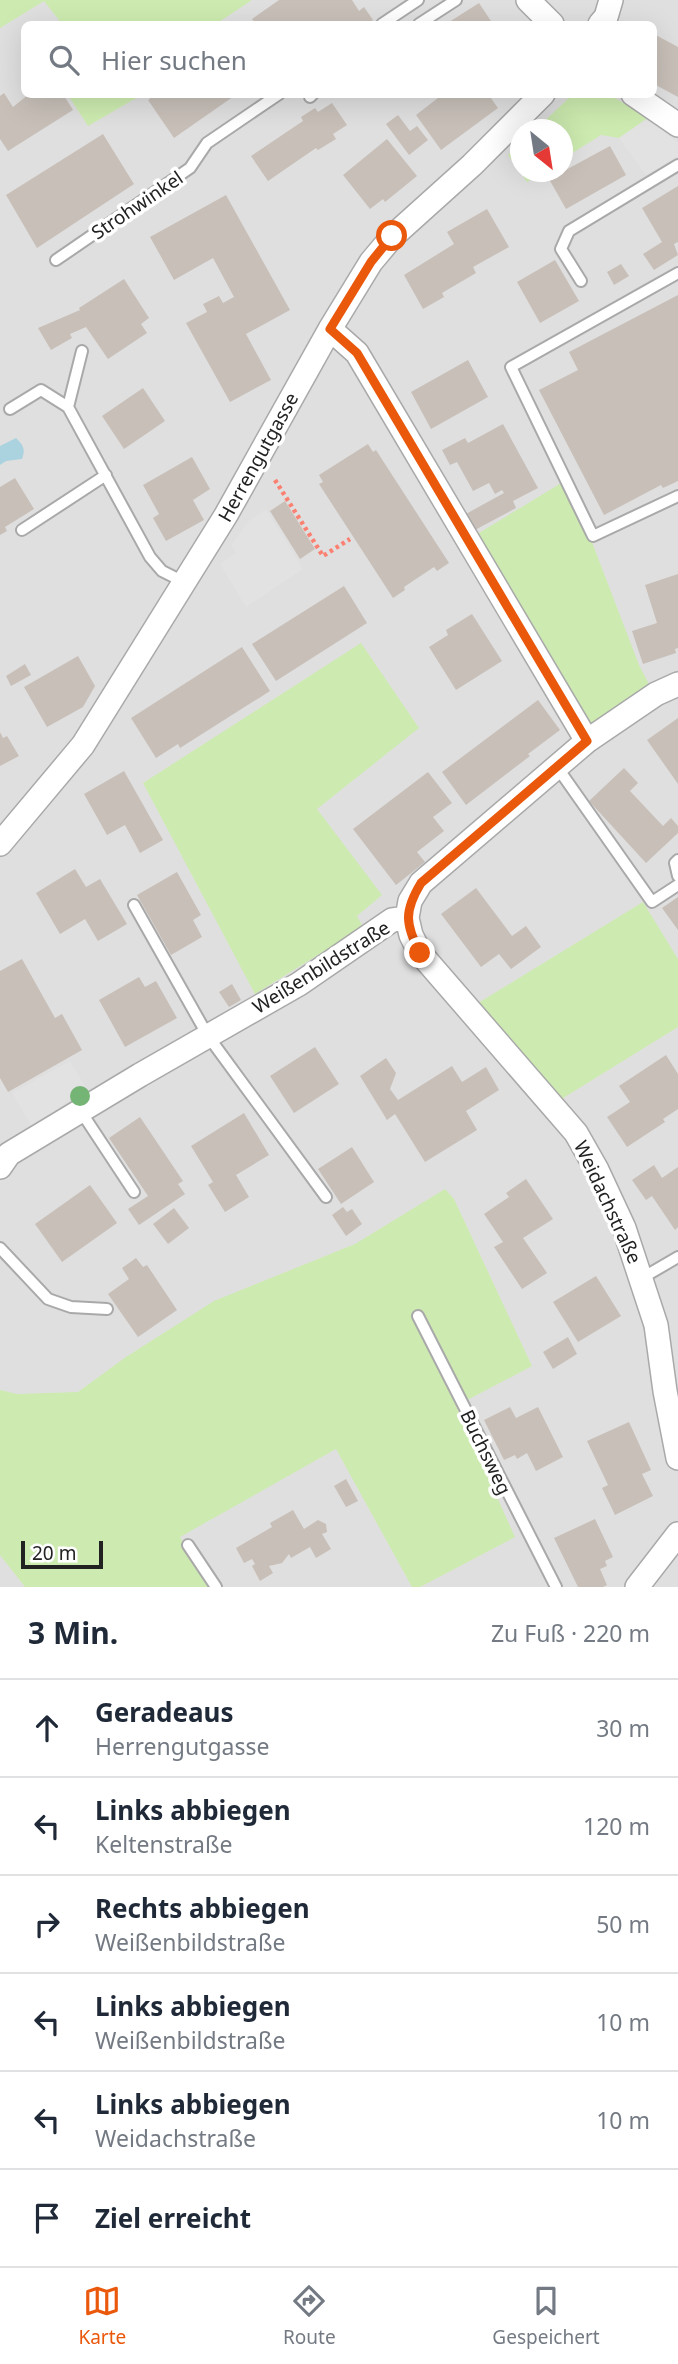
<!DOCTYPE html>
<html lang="de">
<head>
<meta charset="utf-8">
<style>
  body { margin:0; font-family:"Noto Sans",sans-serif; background:#f2f2f3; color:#1f2937 }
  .compass { position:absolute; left:510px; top:119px; width:63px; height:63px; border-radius:50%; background:#fff; box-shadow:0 7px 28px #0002; rotate:150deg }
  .scale { position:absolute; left:21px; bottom:18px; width:82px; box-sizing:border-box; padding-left:7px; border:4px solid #222; border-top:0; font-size:19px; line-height:24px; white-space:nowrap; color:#222; -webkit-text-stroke:5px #fff; paint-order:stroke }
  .stop { position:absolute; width:21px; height:21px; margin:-16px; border:5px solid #ea580c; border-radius:50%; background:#fff }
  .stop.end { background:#ea580c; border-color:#fff; box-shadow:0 2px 7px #0008 }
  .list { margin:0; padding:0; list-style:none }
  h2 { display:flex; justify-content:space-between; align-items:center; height:91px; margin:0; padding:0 28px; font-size:30px }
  h2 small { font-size:23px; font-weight:400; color:#747a83 }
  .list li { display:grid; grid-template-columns:46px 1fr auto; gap:21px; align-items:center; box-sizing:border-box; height:98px; padding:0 28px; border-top:2px solid #e0e1e3 }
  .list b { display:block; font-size:26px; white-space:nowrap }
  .list p { margin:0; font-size:23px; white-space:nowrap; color:#747a83 }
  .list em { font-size:23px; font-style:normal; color:#747a83 }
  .icon { flex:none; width:38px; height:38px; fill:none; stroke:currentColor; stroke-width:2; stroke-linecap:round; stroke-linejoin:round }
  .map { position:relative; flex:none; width:678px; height:1587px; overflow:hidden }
  .search { position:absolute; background:#fff; box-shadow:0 7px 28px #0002; left:21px; right:21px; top:21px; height:77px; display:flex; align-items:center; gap:18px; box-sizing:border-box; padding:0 24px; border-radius:10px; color:#747a83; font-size:26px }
  .sheet { height:679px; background:#fff }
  nav { display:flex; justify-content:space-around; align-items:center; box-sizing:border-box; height:98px; border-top:2px solid #e0e1e3; background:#fff; font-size:19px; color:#747a83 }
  nav a { display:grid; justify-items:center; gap:4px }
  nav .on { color:#ea580c }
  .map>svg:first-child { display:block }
  .residential { fill:#e0dfdf; fill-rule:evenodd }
  .grass { fill:#cdebb0 }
  .parking { fill:#e2e2e2 }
  .water { fill:#aad3df }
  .building { fill:#c7bfb8 }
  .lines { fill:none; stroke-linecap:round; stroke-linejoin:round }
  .service-casing { stroke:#a9a9a9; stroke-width:14 }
  .minor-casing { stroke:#a9a9a9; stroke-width:26 }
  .path { stroke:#fa8072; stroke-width:4.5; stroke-dasharray:3.5 3.5; stroke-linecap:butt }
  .service { stroke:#fff; stroke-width:10 }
  .minor { stroke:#fff; stroke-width:23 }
  .tree { fill:#74b475 }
  .route { stroke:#ea580c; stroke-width:9 }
  .labels { text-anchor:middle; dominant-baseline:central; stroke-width:7; stroke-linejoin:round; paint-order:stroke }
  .street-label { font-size:19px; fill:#222; stroke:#fff }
</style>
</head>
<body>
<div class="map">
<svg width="678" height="1587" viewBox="0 0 678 1587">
  <rect width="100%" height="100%" fill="#f2efe9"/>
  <path class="residential" d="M0,0H678V1587H0ZM24,24H654V94H24ZM520,130H562V172H520Z"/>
  <path class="grass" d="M0,0H252L216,24H62L44,1L0,28Z
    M137,94L138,97L88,126L68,95Z
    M572,95H610L648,118L619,138L601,135L563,159L562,130H535Z
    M520,143V172H544L527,182L508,155Z
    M563,482L590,537L639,665L654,694L587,738L469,539Z
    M361,643L419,728L317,809L382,895L357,916L363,927L255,994L143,783Z
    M643,902L678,959V1027L555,1103L470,1008Z
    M445,1189L454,1199L532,1366L456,1406L515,1537L420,1587H412L336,1449L180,1537L211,1587H25L0,1555V1390L17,1394L78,1392L126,1357L214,1301L355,1244Z"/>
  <path class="parking" d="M648,118L678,143V156L646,175L619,138Z
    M266,509L303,569L246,607L220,564L236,553L231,545L249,521Z
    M70,1061L86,1088L32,1127L12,1093Z"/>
  <path class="water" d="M16,438C23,445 26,449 22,459L6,461L0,465V446Z"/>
  <path class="building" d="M279,0H352L359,11L364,7L373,20L367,24H256L252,19Z
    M479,3L493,24H446Z
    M654,34L678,47V97L654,84Z
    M4,93L13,107L29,94H63L73,110L8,151L0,139V96Z
    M147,94H237L174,138L148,100L150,99Z
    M443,94H488L498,108L441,150L416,115Z
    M332,103L347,125L333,134L336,139L318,150L316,148L268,181L251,156L303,121L301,117L315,108L318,112Z
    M398,115L410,131L417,126L428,140L409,155L386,124Z
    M103,134L134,184L37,248L6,195Z
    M387,139L417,176L385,202L383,199L370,209L343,175Z
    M610,146L626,175L566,209L549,179Z
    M678,186V242L674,244L678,255L654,270L643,254L662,242L642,208Z
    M226,195L290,310L246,334L271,380L230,402L186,323L207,312L203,304L219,296L223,303L234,297L213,258L174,280L150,237Z
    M487,209L509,247L473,267L476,273L442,293L444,297L423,309L404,275L454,244L447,232Z
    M555,260L579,301L540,323L517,282Z
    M621,264L629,276L614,285L607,272Z
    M124,279L149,318L141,324L147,333L108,359L86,327L70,334L72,338L51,350L38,328L80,310L79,308Z
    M678,295V481L663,488L661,485L604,515L539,390L578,370L569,352Z
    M468,360L488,397L431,429L411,392Z
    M143,388L165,421L124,449L102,416Z
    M503,424L538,488L513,501L516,508L473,531L464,515L504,493L502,490L495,494L489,483L473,491L457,462L450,465L442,450L465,438L468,443Z
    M368,444L373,452L376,450L449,563L437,571L434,567L404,587L405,590L393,598L319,484L323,482L319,475Z
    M192,457L210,489L193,500L204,520L166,541L153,518L159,514L143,485Z
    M15,478L34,509L5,527L7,531L0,535V487Z
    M285,501L315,549L300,559L270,511Z
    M678,574V648L675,649L676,653L643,664L632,631L657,623L645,585Z
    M344,586L367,623L276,681L252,644Z
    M472,614L502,661L456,690L429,647L448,635L446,630Z
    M242,647L270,691L180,748L178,744L156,758L131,718Z
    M78,656L95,686L83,707L47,727L24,687Z
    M25,664L31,675L11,686L6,676Z
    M538,700L560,730L528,754L530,756L466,805L442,772Z
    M678,718V784L647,740Z
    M0,732L3,738L7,736L19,756L0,766Z
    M624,768L638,783L630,791L663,826L671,818L678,826V833L646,863L589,801Z
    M124,771L163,840L140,853L125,825L107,835L84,794Z
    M428,772L452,803L433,817L444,831L417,852L425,862L396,885L353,829Z
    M75,869L86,887L100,879L127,924L98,941L85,919L60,934L36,893Z
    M177,872L201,915L193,920L202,937L171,955L137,895Z
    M476,888L512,936L526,926L541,947L511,969L499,954L481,967L441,914Z
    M678,897V930L662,908Z
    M22,959L55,1018L62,1014L82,1050L8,1092L0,1078V971Z
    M139,977L145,987L156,981L177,1018L125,1047L99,1000Z
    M232,984L241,1000L229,1007L219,992Z
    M315,1047L339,1084L294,1113L270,1076Z
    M666,1055L678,1074V1109L663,1119L665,1122L627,1147L607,1117L630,1102L619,1086Z
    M386,1058L396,1073L390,1089L398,1100L452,1066L462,1082L486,1067L499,1090L466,1111L477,1130L425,1162L395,1114L387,1120L360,1076Z
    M244,1113L269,1155L236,1175L249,1197L225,1212L208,1185L213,1182L191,1146Z
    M140,1117L183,1181L178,1184L185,1194L139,1225L128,1209L148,1196L109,1138Z
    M352,1147L374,1182L341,1204L318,1169Z
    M654,1165L662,1178L678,1167V1227L675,1230L652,1196L646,1200L632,1180Z
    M526,1179L553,1219L523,1238L547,1273L522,1289L494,1247L503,1242L484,1214L509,1197L506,1193Z
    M90,1185L117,1223L62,1262L35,1224Z
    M343,1207L347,1212L352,1209L362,1224L346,1236L332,1215Z
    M174,1208L189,1228L168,1244L153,1224Z
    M136,1258L143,1267L147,1265L177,1310L138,1337L108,1294L129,1279L122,1268Z
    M596,1276L621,1316L578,1342L553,1302Z
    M568,1337L577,1354L553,1369L543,1352Z
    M510,1407L516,1418L538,1407L563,1457L536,1471L527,1453L517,1459L515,1455L504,1460L484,1420Z
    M629,1422L651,1470L642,1474L653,1496L615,1515L602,1488L608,1485L587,1441Z
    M346,1479L358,1501L346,1507L334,1486Z
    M293,1510L304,1529L318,1520L326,1524L327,1532L322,1534L331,1549L316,1558L310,1547L291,1558L289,1554L282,1563L269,1566L273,1573L260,1581L252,1566L255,1564L252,1559L244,1563L236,1548L272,1527L270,1523Z
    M595,1519L613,1557L605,1561L607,1566L600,1569L607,1585L603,1587H578L554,1538Z"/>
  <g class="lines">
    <g class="service-casing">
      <path id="service" d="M382,24L418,0
        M419,24L456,0
        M310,97L313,94
        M56,260L190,168L207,143L279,94
        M678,273L511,367L593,536L678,496
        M581,281L561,249L569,231L678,165
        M82,351L68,407L150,557L162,571L184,582
        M10,409L41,390L68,407
        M22,530L106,475
        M557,767L652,902L678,885
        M678,860L675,863L678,876
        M134,905L208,1036L326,1197
        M80,1110L134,1192
        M0,1248L48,1299L71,1307L107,1309
        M642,1278L678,1257
        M418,1316L556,1587
        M188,1545L216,1587"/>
    </g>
    <g class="minor-casing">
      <path id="minor" d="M528,0L552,24
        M600,24L606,17L611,0
        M633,94L678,125
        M330,329L357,353L587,741
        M0,844L83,745L226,515L330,329L371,262L392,237L472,165L543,94
        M407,918L411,935L420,953L576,1133L597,1170L624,1228L656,1325L665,1391L678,1458
        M0,1167L9,1154L140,1075L299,984L392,920L407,918L410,901L421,883L587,741L656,694L678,684
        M637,1587L678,1534"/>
    </g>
    <path class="path" d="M275,480L323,556L350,539"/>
    <use href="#service" class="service"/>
    <use href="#minor" class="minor"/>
  </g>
  <circle class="tree" cx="80" cy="1096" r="10"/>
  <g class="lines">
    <path class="route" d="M392,236L371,262L330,329L357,353L587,741L421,883C404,911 405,924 420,953"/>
  </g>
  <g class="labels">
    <g class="street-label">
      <text transform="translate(137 205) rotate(-34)">Strohwinkel</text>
      <text transform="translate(258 457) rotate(-61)">Herrengutgasse</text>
      <text transform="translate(321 967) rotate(-32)">Weißenbildstraße</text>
      <text transform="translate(608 1202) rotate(65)">Weidachstraße</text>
      <text transform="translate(486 1452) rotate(64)">Buchsweg</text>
    </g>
  </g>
</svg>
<svg class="compass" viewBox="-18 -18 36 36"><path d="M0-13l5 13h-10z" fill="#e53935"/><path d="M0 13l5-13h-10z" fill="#747a83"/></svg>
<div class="scale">20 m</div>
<div class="stop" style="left:392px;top:236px"></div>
<div class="stop end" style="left:420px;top:953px"></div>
<div class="search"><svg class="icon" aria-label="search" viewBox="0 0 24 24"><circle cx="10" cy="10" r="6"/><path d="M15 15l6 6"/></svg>Hier suchen</div>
</div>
<section class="sheet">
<h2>3 Min.<small>Zu Fuß · 220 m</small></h2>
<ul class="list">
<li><svg class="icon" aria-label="ahead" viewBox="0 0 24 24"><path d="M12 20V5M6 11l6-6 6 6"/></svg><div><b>Geradeaus</b><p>Herrengutgasse</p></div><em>30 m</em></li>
<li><svg class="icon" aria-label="left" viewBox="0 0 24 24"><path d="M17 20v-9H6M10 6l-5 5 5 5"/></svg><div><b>Links abbiegen</b><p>Keltenstraße</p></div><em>120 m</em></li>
<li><svg class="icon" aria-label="right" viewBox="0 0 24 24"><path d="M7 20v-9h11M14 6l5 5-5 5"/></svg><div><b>Rechts abbiegen</b><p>Weißenbildstraße</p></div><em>50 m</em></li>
<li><svg class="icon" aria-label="left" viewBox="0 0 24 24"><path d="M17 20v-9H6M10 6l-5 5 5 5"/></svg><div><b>Links abbiegen</b><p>Weißenbildstraße</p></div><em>10 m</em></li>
<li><svg class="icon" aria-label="left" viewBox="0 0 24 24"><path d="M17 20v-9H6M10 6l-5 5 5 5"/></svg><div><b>Links abbiegen</b><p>Weidachstraße</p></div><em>10 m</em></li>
<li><svg class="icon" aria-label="arrive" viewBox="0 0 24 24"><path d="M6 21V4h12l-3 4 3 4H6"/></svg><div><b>Ziel erreicht</b></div></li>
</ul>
</section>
<nav>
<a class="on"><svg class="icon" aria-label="map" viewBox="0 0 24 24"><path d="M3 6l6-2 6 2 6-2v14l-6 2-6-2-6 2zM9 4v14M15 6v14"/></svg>Karte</a>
<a><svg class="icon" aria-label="directions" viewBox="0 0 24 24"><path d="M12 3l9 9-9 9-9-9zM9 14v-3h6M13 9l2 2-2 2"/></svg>Route</a>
<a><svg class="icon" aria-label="saved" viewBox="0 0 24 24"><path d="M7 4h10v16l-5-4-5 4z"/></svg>Gespeichert</a>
</nav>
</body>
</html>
